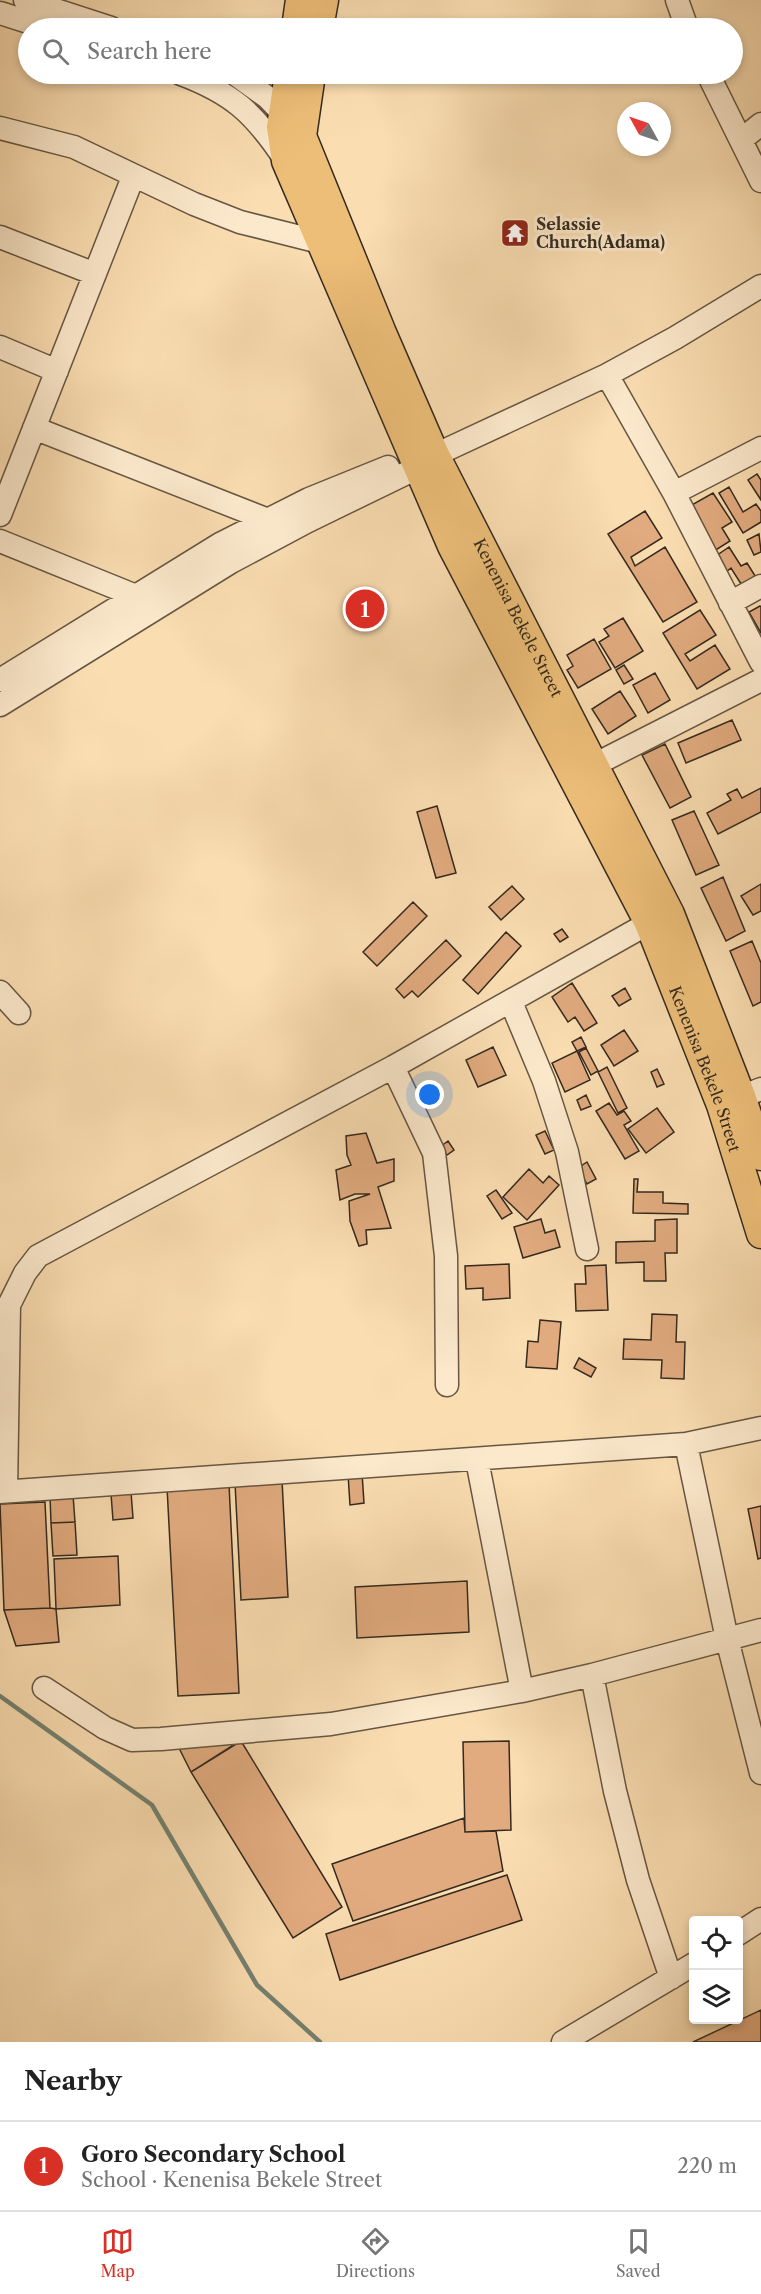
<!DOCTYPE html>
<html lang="en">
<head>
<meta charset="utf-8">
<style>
  body { margin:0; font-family:"Libre Caslon Text",serif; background:#f2f2f2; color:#222 }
  .controls { position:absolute; right:18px; bottom:18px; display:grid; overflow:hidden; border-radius:6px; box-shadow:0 3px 9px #0003 }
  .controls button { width:54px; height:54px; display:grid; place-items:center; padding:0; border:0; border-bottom:2px solid #e0e0e0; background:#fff; color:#222; font:30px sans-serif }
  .compass { position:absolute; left:617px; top:102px; width:54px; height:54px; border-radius:50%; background:#fff; box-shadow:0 3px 9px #0003; rotate:310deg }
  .you { position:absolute; left:430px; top:1095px; width:21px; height:21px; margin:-15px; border:4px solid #fff; border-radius:50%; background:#1a73e8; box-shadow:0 0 0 9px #1a73e833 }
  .badge { display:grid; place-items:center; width:39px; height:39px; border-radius:50%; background:#d93025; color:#fff; font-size:20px; font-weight:700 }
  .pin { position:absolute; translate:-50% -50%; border:3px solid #fff; box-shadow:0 2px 6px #0006 }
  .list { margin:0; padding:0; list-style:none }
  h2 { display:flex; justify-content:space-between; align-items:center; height:78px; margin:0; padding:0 24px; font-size:26px }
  h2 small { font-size:20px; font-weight:400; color:#767676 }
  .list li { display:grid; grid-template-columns:39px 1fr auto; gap:18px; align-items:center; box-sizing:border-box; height:90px; padding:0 24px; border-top:2px solid #e0e0e0 }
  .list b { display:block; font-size:22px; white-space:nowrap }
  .list p { margin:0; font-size:20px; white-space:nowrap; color:#767676 }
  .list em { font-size:20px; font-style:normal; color:#767676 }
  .icon { flex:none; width:33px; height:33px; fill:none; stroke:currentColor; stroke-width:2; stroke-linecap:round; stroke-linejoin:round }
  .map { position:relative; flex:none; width:761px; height:2042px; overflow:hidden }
  .search { position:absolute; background:#fff; box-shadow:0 3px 9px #0003; left:18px; right:18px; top:18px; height:66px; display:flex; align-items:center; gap:15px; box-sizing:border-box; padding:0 21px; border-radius:33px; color:#767676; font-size:22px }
  .sheet { height:168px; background:#fff }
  nav { display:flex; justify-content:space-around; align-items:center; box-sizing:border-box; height:84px; border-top:2px solid #e0e0e0; background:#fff; font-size:16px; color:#767676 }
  nav a { display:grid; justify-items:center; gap:3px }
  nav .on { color:#d93025 }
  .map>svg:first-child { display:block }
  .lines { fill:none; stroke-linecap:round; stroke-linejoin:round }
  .stream { stroke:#758271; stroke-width:4.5 }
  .building { fill:#e1ab7f; stroke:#352a1e; stroke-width:1.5 }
  .minor-casing { stroke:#665743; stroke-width:25 }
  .major-casing { stroke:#352a1e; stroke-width:31 }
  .minor { stroke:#fce9cc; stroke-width:22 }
  .major { stroke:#edbe78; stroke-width:28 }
  .labels { text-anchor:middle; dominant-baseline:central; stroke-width:6; stroke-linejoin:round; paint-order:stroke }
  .poi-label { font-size:16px; font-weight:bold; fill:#352a1e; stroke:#fce9cc; text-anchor:start }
  .street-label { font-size:16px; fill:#352a1e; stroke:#fce9cc }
</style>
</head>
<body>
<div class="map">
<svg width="761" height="2042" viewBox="0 0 761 2042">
  <rect width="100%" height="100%" fill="#faddb1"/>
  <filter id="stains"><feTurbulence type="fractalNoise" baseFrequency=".00333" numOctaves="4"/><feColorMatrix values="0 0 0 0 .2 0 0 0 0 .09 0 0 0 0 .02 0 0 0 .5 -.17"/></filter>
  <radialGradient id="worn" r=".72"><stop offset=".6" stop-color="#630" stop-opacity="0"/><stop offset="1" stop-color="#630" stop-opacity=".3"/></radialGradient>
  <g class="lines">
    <path class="stream" d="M0,1696L152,1805L257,1985L320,2042"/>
  </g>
  <path class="building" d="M757,474L761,480V500L748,480Z
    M729,487L743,512L756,504L761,511V522L743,533L719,493Z
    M713,493L732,522L722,528L730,541L711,553L683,510Z
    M645,511L662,538L631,557L635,566L665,547L697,602L663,622L608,534Z
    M759,534L761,552L754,555L747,540Z
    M729,547L741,566L747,563L757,579L743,587L731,568L726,572L716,556Z
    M760,606L761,607V633L749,612Z
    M700,610L716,635L685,654L690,661L715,645L730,669L697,689L663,633Z
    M623,618L643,651L615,668L599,642L609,636L604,629Z
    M594,639L611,669L578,688L567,670L573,666L567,655Z
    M624,665L633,679L624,684L616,670Z
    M655,673L670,700L648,713L633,685Z
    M620,691L636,716L608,734L592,709Z
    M732,720L741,740L686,763L678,743Z
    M665,744L691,797L670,808L642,755Z
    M761,788V812L718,834L707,813L731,800L727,794L737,789L742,798Z
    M437,806L456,873L436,878L417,812Z
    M694,811L719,865L696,875L672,820Z
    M723,877L745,931L726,941L701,888Z
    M761,884V911L753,915L741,896Z
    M512,886L524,899L501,920L489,907Z
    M413,902L427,916L377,966L363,952Z
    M562,929L568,937L560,942L554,934Z
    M506,932L521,946L478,994L463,980Z
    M446,940L461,956L418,997L412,991L404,998L396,989Z
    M752,941L761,963V1002L753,1006L730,951Z
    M572,983L597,1023L584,1031L575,1017L568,1022L552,997Z
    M625,988L631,999L619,1006L612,996Z
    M624,1030L638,1051L614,1066L601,1045Z
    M581,1037L586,1047L577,1051L572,1042Z
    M493,1047L506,1075L478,1087L466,1060Z
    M586,1048L598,1071L591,1075L579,1052Z
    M577,1051L590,1080L565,1092L552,1063Z
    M607,1067L627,1108L618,1113L598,1072Z
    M657,1069L664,1084L657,1087L651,1072Z
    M586,1095L591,1106L581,1110L577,1100Z
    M609,1103L617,1115L624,1111L631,1121L624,1125L639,1151L625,1159L596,1111Z
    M657,1108L674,1132L646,1153L628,1129Z
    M545,1131L554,1150L545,1154L536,1135Z
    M366,1133L377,1163L394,1159V1181L378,1187L391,1228L366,1230L367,1244L359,1246L350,1221L349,1201L370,1194H355L340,1200L336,1170L351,1165L347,1155L346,1136Z
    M448,1141L454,1150L447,1155L440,1147Z
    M587,1162L596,1179L587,1184L578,1168Z
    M529,1169L543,1183L549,1176L559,1185L527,1220L503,1197Z
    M634,1179H638L637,1192H663V1203L688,1204V1214L633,1213Z
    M496,1190L512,1213L502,1219L487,1196Z
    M541,1219L545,1233L555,1230L560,1247L523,1258L514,1227Z
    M677,1219V1253H665L666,1281H644V1262L616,1263V1242L655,1241V1220Z
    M509,1264L510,1298L483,1300V1288L466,1289L465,1266Z
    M606,1265L608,1310L576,1311L575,1284H586L585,1266Z
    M652,1314L677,1315L676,1342H685L684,1379L661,1378L662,1360L623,1359L624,1339L651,1340Z
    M540,1320L561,1322L557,1369L526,1367L528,1341L538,1342Z
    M579,1358L596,1368L591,1377L574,1368Z
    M362,1473L364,1503L350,1505L348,1474Z
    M282,1480L288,1597L241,1600L235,1483Z
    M229,1484L239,1693L178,1696L167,1487Z
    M131,1492L133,1518L113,1520L111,1494Z
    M73,1495L75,1522L51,1523L50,1496Z
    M45,1502L50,1608L4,1610L0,1504Z
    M761,1506V1558L758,1559L748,1509Z
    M75,1522L77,1555L53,1556L51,1523Z
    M118,1556L120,1605L56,1609L54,1559Z
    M467,1581L469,1632L357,1638L355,1587Z
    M50,1608L56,1609L59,1642L16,1646L4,1610Z
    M227,1735L232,1746L191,1772L176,1742Z
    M241,1741L342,1907L293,1938L191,1772Z
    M509,1741L511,1830L465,1832L463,1742Z
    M464,1818L465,1832L496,1831L503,1871L353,1921L332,1864Z
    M507,1875L522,1920L340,1980L326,1934Z
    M761,2010V2042H693Z"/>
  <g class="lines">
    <g class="minor-casing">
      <path id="minor" d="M25,0L111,28
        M677,0L687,28
        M0,13L47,28
        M181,74C232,93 254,113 284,158
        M235,74L267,97L290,121
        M708,74L761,181
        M0,128L74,147L194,204L240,222L320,242
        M741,140L761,124
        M0,237L95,274
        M0,347L57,371
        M607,375L674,493L761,662
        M34,428L268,520
        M674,493L761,448
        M0,515L133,177
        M0,541L136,596
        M730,603L761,586
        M0,680L220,544L309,499L388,467
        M0,705L231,562L308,521L417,468L435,455L607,375L675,338L761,286
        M594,765L761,680
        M0,992L19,1013
        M511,1002L544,1081L567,1152L587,1249
        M393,1067L434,1153L446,1256L447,1385
        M726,1103L761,1089
        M686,1444L727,1639L761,1773
        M477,1460L522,1691
        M6,1491L9,1305L25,1273L38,1256L393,1067L649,923
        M0,1492L686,1444L761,1428
        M592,1675L615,1791L638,1880L671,1978
        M44,1688L105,1728L132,1740L161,1739L331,1724L522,1691L592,1675L761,1630
        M738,1934L761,1919
        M563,2042L694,1964"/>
    </g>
    <g class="major-casing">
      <g id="major">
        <path d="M296,28L300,0"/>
        <path d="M319,28L324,0"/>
        <path id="s1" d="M289,74L281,127L286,161L452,546L649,923L721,1105L761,1234"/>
        <path id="s2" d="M311,74L302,136L382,333L435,455L670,914L741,1096L761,1156"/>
      </g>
    </g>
    <use href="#minor" class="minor"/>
    <use href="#major" class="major"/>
  </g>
  <defs>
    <g id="temple-square" transform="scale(1.5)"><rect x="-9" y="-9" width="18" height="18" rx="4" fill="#8f2418" stroke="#fce9cc"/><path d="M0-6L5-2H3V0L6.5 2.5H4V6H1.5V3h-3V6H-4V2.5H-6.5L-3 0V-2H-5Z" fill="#fff"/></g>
  </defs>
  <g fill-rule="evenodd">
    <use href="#temple-square" x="515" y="233"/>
  </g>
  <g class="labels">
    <g class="poi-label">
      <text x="536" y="224">Selassie<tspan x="536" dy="18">Church(Adama)</tspan></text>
    </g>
    <g class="street-label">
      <text stroke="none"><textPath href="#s2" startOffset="591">Kenenisa Bekele Street</textPath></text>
      <text stroke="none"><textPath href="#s1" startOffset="1089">Kenenisa Bekele Street</textPath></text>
    </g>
  </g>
  <rect width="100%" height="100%" filter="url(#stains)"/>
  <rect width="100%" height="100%" fill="url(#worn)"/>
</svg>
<div class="controls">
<button><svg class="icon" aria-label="locate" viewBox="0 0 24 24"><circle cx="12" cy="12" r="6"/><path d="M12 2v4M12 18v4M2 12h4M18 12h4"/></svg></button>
<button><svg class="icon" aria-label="layers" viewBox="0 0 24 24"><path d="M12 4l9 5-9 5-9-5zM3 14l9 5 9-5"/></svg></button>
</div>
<svg class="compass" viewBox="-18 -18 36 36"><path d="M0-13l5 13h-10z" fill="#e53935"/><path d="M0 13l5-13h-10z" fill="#767676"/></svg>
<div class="you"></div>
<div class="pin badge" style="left:365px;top:609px">1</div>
<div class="search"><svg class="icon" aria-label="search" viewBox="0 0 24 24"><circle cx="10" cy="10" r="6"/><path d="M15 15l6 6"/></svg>Search here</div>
</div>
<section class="sheet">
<h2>Nearby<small></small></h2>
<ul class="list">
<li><span class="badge">1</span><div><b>Goro Secondary School</b><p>School · Kenenisa Bekele Street</p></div><em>220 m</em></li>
</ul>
</section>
<nav>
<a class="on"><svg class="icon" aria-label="map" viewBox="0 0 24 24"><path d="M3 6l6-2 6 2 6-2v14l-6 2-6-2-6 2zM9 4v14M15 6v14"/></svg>Map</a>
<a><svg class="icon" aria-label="directions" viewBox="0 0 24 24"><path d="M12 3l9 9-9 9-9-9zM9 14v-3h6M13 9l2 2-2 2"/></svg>Directions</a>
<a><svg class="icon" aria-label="saved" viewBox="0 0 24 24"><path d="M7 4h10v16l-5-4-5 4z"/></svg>Saved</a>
</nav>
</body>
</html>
